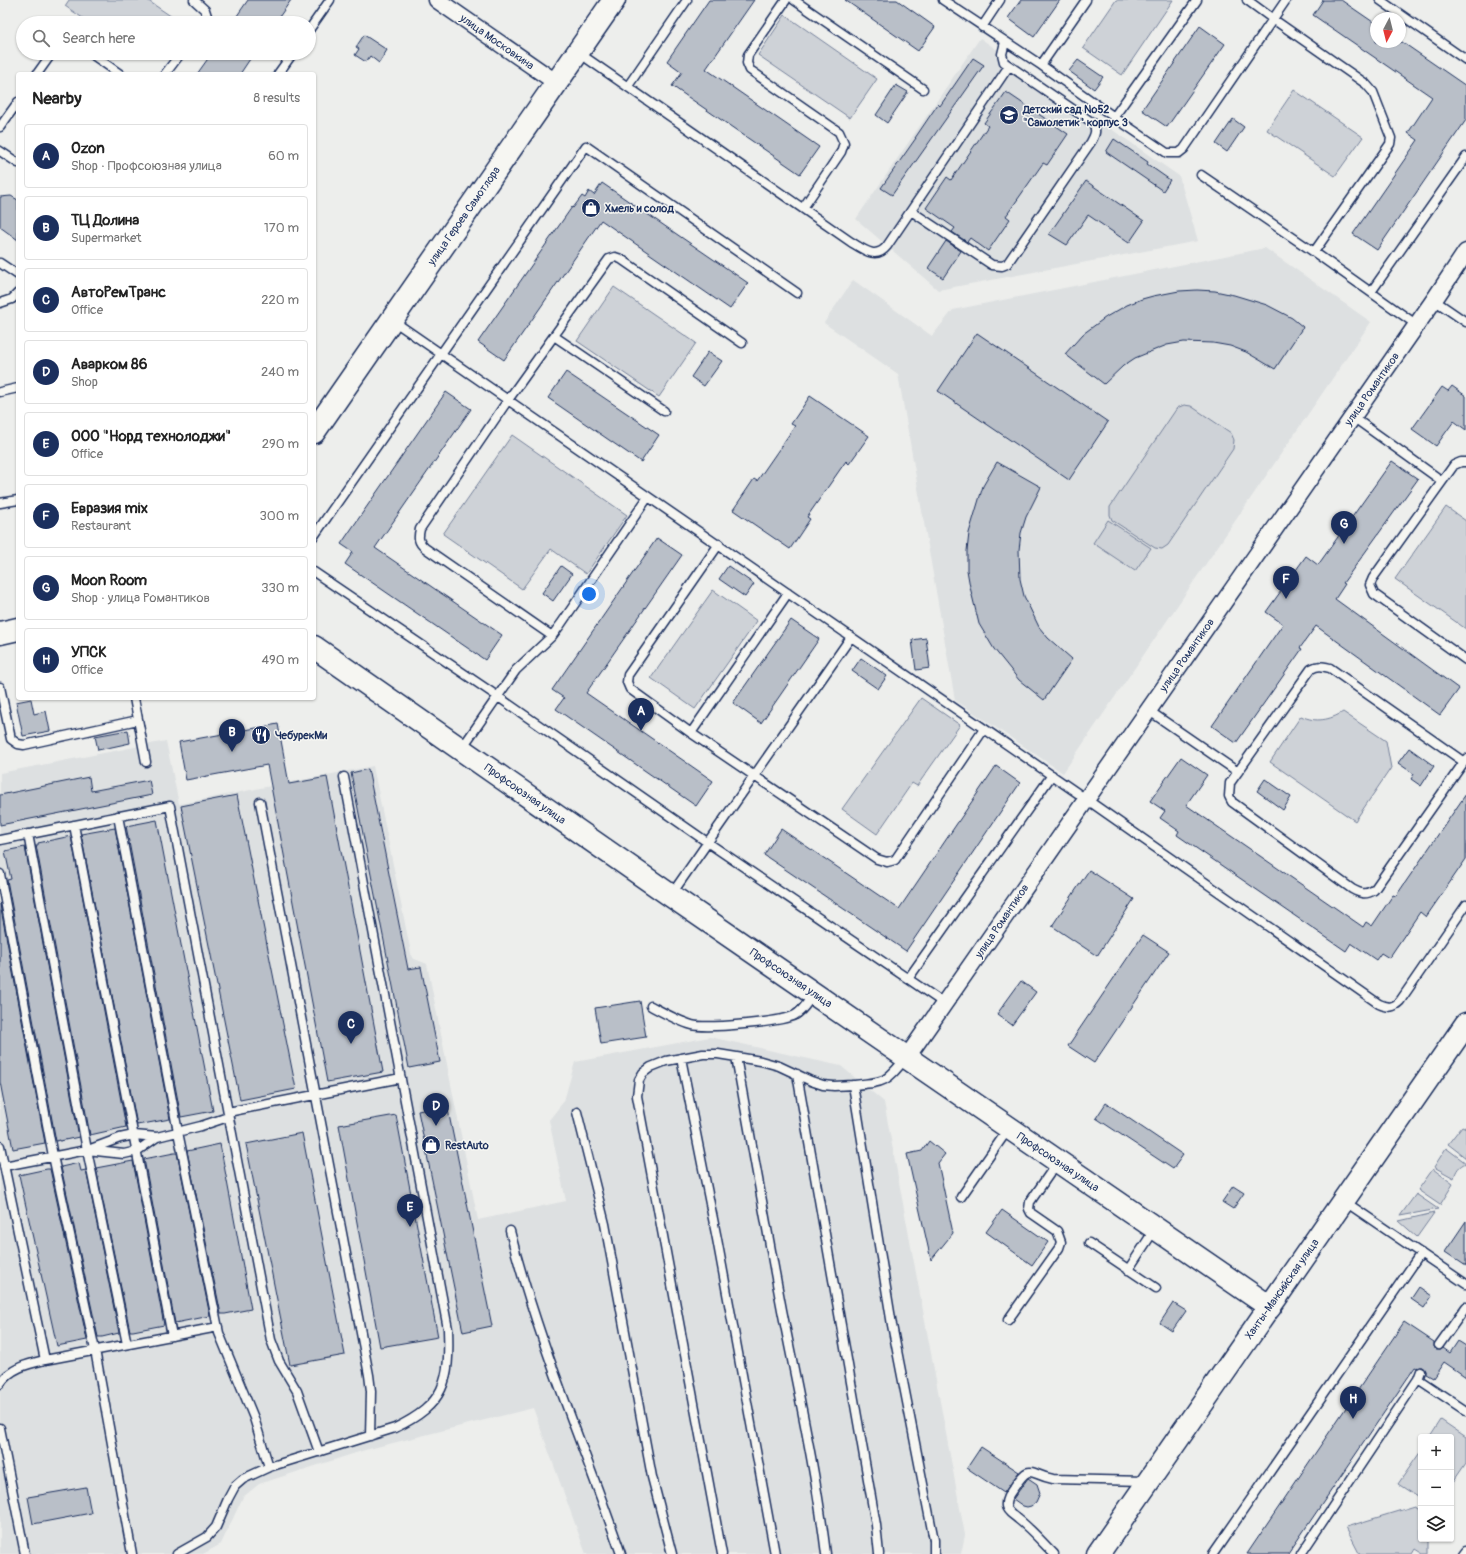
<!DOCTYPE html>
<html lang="en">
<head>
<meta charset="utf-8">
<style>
  body { margin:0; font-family:Pangolin,sans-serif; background:#f6f6f6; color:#222 }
  .controls { position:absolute; right:12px; bottom:12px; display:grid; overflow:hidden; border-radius:4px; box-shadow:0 1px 3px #0004 }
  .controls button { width:36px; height:36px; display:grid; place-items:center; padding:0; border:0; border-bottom:1px solid #e0e0e0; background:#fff; color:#222; font:20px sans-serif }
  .compass { position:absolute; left:1370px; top:12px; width:36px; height:36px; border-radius:50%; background:#fff; box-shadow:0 1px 3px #0004; rotate:187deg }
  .you { position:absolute; left:589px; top:594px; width:14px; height:14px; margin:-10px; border:3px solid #fff; border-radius:50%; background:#1a73e8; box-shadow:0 0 0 6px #1a73e833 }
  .badge { display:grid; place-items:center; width:26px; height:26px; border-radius:50%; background:#1b2f5e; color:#fff; font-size:13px; font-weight:700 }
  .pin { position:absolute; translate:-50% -33px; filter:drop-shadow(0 1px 2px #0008) }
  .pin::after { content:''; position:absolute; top:21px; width:14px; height:12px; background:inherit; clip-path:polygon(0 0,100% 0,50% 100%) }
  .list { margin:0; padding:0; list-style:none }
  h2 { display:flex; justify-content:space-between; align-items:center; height:52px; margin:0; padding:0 16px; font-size:17px }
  h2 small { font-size:13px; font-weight:400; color:#767676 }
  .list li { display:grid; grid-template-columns:26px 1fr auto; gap:12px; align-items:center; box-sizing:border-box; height:64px; margin:0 8px 8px; padding:0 8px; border:1px solid #e0e0e0; border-radius:4px }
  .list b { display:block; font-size:15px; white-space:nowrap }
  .list p { margin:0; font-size:13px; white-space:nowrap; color:#767676 }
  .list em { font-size:13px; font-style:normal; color:#767676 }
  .icon { flex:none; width:22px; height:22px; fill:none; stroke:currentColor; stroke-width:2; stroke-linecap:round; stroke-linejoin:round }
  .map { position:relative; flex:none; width:1466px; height:1554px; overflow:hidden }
  .search { position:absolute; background:#fff; box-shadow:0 1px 3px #0004; left:16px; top:16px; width:300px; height:44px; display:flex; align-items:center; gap:10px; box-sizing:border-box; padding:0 14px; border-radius:22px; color:#767676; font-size:15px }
  .panel { position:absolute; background:#fff; box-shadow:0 1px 3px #0004; left:16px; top:72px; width:300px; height:628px; border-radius:4px }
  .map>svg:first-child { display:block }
  .built { fill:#dde0e1 }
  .green { fill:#ced2d7; stroke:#74809a }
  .building { fill:#b9bfc8; stroke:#1b2f5e }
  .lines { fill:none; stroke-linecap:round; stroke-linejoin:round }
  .service-casing { stroke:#1b2f5e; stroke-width:11 }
  .minor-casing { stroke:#1b2f5e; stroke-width:19 }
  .secondary-casing { stroke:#1b2f5e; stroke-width:25 }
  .primary-casing { stroke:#1b2f5e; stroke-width:25 }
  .service { stroke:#f6f6f2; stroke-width:8 }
  .minor { stroke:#f6f6f2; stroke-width:16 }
  .secondary { stroke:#f6f6f2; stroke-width:22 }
  .primary { stroke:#f6f6f2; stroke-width:22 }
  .labels { text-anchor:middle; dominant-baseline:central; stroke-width:3; stroke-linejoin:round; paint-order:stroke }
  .street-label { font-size:11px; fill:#1b2f5e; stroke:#f6f6f2 }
  .poi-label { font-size:11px; font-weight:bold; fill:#1b2f5e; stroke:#f6f6f2; text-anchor:start }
</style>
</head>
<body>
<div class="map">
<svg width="1466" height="1554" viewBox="0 0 1466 1554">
  <rect width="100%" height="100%" fill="#edeeec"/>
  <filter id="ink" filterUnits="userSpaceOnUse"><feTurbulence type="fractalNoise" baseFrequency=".025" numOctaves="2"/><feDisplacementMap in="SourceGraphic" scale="8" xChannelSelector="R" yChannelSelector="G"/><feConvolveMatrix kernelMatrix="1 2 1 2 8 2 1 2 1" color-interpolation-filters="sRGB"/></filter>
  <g filter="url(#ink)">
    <path class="built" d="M980,38L1179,176L1198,241L938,290L856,219Z
      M1265,248L1371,322L1063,773L955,700L898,374L824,323L853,280L932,336L953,310Z
      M166,741L179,804L373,766L412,958L427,964L478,1220L566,1201L549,1120L564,1101L575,1062L710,1037L841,1066L884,1102L965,1535L961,1554H586L533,1408L365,1450L259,1484L243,1497L221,1544L203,1554H0V773Z"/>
    <path class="green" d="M69,0H147L178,21L177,23H90L65,6Z
      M1116,0H1173L1122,75L1083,48Z
      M785,15L877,79L850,118L758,55Z
      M1294,90L1363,137L1335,176L1267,130Z
      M614,287L696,343L659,397L577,341Z
      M1184,405L1191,406L1231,433L1234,440L1233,449L1168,545L1162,549L1155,548L1112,520L1110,515V507L1177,408Z
      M512,435L627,515L586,574L551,549L522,589L443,534Z
      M1446,507L1466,521V629L1395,579Z
      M1108,520L1151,548L1135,571L1093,543Z
      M713,590L757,621L695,709L651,678Z
      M921,698L960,725L917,786L912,783L877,834L842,809Z
      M1343,712L1386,741L1391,768L1355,821L1270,762L1301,716C1316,723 1330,720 1343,712Z
      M1462,1126L1466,1128V1158L1448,1144Z
      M1446,1148L1466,1163C1459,1166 1456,1170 1454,1178L1434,1167Z
      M1433,1169L1453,1184L1440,1205L1418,1190Z
      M1416,1194L1438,1209L1400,1216Z
      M1434,1213L1417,1237L1399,1221Z
      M1441,1420L1466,1437V1463L1451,1485V1437H1430Z
      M1421,1451V1499L1398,1484Z
      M1415,1506L1421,1510V1539H1429V1554H1423L1415,1549L1412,1554H1360L1346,1527Z"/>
    <path class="building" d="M248,0H291L275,23H232Z
      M709,0H754L706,69L819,147L800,174L672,86L682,72L667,61Z
      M845,0H897L935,27L918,51Z
      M1021,0H1060L1034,37L1008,18Z
      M1323,0H1341L1376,24V42H1402L1466,86V120L1377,250L1353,234L1418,140L1408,133L1432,97L1313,15Z
      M1200,26L1225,44L1167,127L1142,110Z
      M364,35L387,50L379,63L370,56L366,62L355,55L359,49L356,47Z
      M212,53H254L240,74H197Z
      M973,58L984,65L892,195L881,188L916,138H915L938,104L940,106Z
      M1078,60L1103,77L1094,89L1069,71Z
      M896,85L908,92L887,123L876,115Z
      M1006,92L1068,134L1047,165L1043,163L1006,216L1010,219L988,251L970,238L967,242L952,232L955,228L926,208L947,177L951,180L988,126L984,123Z
      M1233,119L1244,127L1227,152L1216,144Z
      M1114,139L1148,162L1147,164L1170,180L1163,191L1106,152Z
      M1086,181L1144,221L1129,243L1088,215L1067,245L1049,234Z
      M602,183L748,283L730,309L601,220L504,360L478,342L572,207L573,208L582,196L585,198L589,191L594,195Z
      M11,196L18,200V240L0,227V197Z
      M946,241L961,251L943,278L928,268Z
      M1197,290L1215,291L1234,295L1267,305L1292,318L1303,327L1275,369L1246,352L1230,346L1213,343L1184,342L1167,345L1135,358L1123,366L1104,384L1065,354L1083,334L1106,317L1127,305L1142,299L1153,296L1179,291Z
      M977,333L1108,422L1069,480L938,391Z
      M708,352L722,361L704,386L691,377Z
      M566,372L659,435L641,462L548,398Z
      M1452,386L1466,396V430L1454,421L1436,446L1412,429L1442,387L1448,391Z
      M446,392L471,409L375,548L502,635L485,660L345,564L353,552L341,544Z
      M810,396L869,436L849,464L846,461L807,517L810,519L790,549L733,510L754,479L757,481L795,426L791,424Z
      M1392,461L1418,479L1343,583L1345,584L1335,599L1459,689L1440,715L1316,626L1300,648L1302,649L1236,743L1212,726L1283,624L1266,612L1306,556L1318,565Z
      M997,462L1041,487L1026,517L1021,533L1019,550L1020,579L1024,596L1039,627L1048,638L1072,659L1044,700L1019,680L994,649L979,624L970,587L967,570V551L969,533L983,486Z
      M657,538L682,555L586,693L713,781L696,806L556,709L564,698L552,690Z
      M561,566L572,574L553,601L542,593Z
      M728,566L754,584L745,597L719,579Z
      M791,620L819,639L761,723L733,703Z
      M926,638L930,668L916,670L912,640Z
      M861,658L887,676L878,689L852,671Z
      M31,699L34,714L46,711L50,731L23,736L16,702Z
      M278,724L289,784L327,777L383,1072L327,1082L267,765L186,780L179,742Z
      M128,730L130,743L98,750L95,736Z
      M1409,748L1434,766L1421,786L1411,779L1414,774L1398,763Z
      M1181,757L1207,775L1186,805L1363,927L1366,922L1372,926L1393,895L1396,896L1466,794V859L1426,917L1420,912L1389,958L1381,953L1376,960L1351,943L1346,951L1177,835L1179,831L1160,818L1165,811L1150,801Z
      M996,766L1020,783L906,951L764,855L781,829L899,909Z
      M368,769L408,969L421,967L440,1062L409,1068L351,773Z
      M89,777L91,791L149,780L152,795L0,825V795Z
      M1265,779L1291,797L1283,810L1257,791Z
      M237,795L296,1089L240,1100L181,806Z
      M157,820L213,1111L181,1117L126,826Z
      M115,828L170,1119L137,1125L81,834Z
      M71,836L126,1127L90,1135L36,845H38V843Z
      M25,847L79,1137L60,1141V1140L56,1141L7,880L11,879L5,851Z
      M1089,870L1134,899L1097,956L1052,926Z
      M0,904L45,1143L13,1149L0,1082Z
      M1143,935L1169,952L1094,1063L1068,1046Z
      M1021,981L1036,992L1012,1025L997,1014Z
      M640,1001L646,1037L601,1044L595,1008Z
      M1106,1103L1183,1155L1173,1169L1096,1118Z
      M447,1105L492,1326L463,1332L418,1111Z
      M396,1115L438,1337L380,1347L339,1125Z
      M302,1133L345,1355L290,1365L246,1144Z
      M929,1141L945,1154L938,1163L953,1233L931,1260L907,1154L922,1151Z
      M220,1144L251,1309L225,1314H221L187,1151Z
      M174,1153H177L210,1316L175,1323L144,1159Z
      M133,1161L164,1325L133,1331H130L96,1168Z
      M79,1163L81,1171L86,1170L119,1333L102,1337H98L61,1167Z
      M47,1169H50L87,1340L57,1346L19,1175Z
      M1233,1186L1244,1193L1233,1209L1222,1202Z
      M1002,1210L1048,1242L1032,1265L986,1232Z
      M1466,1221V1266L1445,1252Z
      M1419,1287L1432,1296L1424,1308L1411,1299Z
      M1173,1303L1186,1311L1172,1331L1160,1323Z
      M1404,1322L1434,1342V1347L1436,1350H1441L1443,1348L1450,1353L1458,1341L1466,1346V1377L1444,1362L1433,1378L1426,1374V1370L1423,1366H1420L1417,1368L1415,1367L1288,1554H1247Z
      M981,1447L1019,1472L1004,1493L967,1468Z
      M1028,1478L1037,1484L1040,1493L1036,1502L1031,1506L1027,1507L1023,1506L1013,1499Z
      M86,1487L91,1513L33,1524L28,1497Z"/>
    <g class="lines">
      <g class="service-casing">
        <path id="service" d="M194,0L205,10L207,16L203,23
          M786,0L748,55L747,63L750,70L839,132L844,143L841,152L803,208
          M794,0L923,89
          M943,0L1041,65L1114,117L1197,0
          M1247,0L1273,19L1286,0
          M1380,0L1466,60
          M982,27L1000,0
          M309,30L330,0
          M90,53L120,74
          M579,53L851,242C864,250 876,260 887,246L1009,66
          M1041,65L1086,0
          M37,74L52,53
          M165,74L181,53
          M278,74L293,53
          M628,86L687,0
          M1114,117L1167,153H1179L1184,149L1273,19L1366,84L1373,92L1391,138L1390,144L1314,252
          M0,127L18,102
          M0,151L18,163
          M1201,175L1314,252L1417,325
          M911,211L992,265L1002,266L1007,264L1091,142C1095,135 1097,130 1093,123L1004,62L1002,54L1005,42
          M0,263L18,275
          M1371,292L1466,157
          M1434,300L1466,322
          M0,303L12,299L18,293
          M392,320L1086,799L1379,1004C1388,1008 1393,1008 1400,1001L1466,905
          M554,336L664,411
          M0,392L18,388
          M1353,417L1442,481
          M1466,462H1461L1454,465L1373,578L1370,585L1374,594L1466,660
          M0,503L18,500
          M314,536L586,146L797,293
          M719,544L628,675L627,682L630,689L691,733L877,859L887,862L895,860L984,729
          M314,572L497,696L707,842L945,1004
          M552,636L425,548C418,542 418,538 420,529L508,400L609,259L615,257L621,259L742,343
          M0,687L11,739L18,744L24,745L138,720
          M134,698L146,762
          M1148,710L1238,772
          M691,733L788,593
          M462,748L516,670L552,636L561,624L648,497
          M1464,762L1330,668C1322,666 1318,665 1311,669L1230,783L1229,796L1232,802L1352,889C1361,894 1366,895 1374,890L1464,762L1466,759
          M260,802L369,1375L371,1391L370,1436
          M118,816L178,1132L219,1333L254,1418L269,1467
          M74,825L172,1336
          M28,834L87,1150L127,1344
          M0,840L170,806L271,1340L279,1361L297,1391L319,1452
          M0,874L53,1156L95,1350L132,1554
          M671,895L851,637
          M908,979L1052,775
          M651,1006C664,1013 678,1021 692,1025C707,1029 782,1022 795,1015C803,1011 808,1001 813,995
          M736,1057C751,1142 766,1226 782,1310C798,1391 816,1472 826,1554
          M681,1058L717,1239L775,1554
          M797,1074L876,1525L879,1554
          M853,1085C886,1082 885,1083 906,1058
          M228,1112L401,1078
          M577,1112L605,1224L652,1477L672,1554
          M0,1146L45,1360
          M88,1150L120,1138L134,1135L157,1137
          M4,1166L87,1150L124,1154L137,1151L157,1137L201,1126L228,1117
          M961,1197L1009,1128
          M1344,1201L1466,1284
          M510,1231C538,1342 584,1446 621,1554
          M1089,1243L1156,1288
          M1128,1270L1155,1229
          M1008,1320L1059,1248L1061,1242L1057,1231L1031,1213L1029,1209L1030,1202L1057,1163
          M1439,1345L1466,1307
          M1418,1379L1466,1411
          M0,1384C10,1368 28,1364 45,1360L218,1327
          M0,1428L25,1554
          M177,1554L207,1537L216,1527L228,1499L235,1486L243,1479L269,1467L395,1428C445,1404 450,1382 448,1329L344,777
          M722,1554L637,1096L639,1080L643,1073L651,1067L666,1061L703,1054H718L761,1061L779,1066L811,1081L823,1085L834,1086L853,1085L892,1325L931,1525L934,1540V1554
          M1054,1554C1042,1542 1031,1529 1018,1519C1014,1515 1007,1512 1006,1506C1005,1498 1011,1492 1015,1486C1031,1462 1030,1475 1053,1479L1146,1481
          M1213,1554L1421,1253
          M1301,1554L1418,1379L1421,1371
          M1463,1554L1466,1550"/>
      </g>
      <g class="minor-casing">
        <path id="minor" d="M437,0L557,83
          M907,1057L1434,300L1466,252"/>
      </g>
      <g class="secondary-casing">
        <path id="secondary" d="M314,647L670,895L1270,1307"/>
      </g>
      <g class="primary-casing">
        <path id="primary" d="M314,432L614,0
          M0,633L18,629
          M1098,1554L1466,1024"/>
      </g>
      <use href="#service" class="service"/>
      <use href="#minor" class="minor"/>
      <use href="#secondary" class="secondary"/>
      <use href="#primary" class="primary"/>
    </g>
  </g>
  <defs>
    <g id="school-disc" transform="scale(1)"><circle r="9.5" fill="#1b2f5e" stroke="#f6f6f2"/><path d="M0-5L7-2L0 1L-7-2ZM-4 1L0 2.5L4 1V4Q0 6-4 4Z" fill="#fff"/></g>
    <g id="shop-disc" transform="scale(1)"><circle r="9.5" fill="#1b2f5e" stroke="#f6f6f2"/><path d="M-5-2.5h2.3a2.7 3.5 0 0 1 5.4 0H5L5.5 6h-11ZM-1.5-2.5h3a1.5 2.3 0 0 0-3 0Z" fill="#fff"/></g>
    <g id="restaurant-disc" transform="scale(1)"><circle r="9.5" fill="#1b2f5e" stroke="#f6f6f2"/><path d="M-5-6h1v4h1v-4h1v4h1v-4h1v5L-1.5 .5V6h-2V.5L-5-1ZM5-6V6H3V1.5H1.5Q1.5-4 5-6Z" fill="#fff"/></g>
  </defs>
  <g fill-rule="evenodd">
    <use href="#school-disc" x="1009" y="115"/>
    <use href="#shop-disc" x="591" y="208"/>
    <use href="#restaurant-disc" x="261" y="735"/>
    <use href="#shop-disc" x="431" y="1145"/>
  </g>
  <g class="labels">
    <g class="street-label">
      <text transform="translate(497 42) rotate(35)">улица Московкина</text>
      <text transform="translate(464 216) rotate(-55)">улица Героев Самотлора</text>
      <text transform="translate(1372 389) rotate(-55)">улица Романтиков</text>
      <text transform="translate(1187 655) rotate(-55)">улица Романтиков</text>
      <text transform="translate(525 794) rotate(35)">Профсоюзная улица</text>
      <text transform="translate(1002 921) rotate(-56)">улица Романтиков</text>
      <text transform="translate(791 978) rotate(34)">Профсоюзная улица</text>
      <text transform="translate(1058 1162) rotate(34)">Профсоюзная улица</text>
      <text transform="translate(1282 1289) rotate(-55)">Ханты-Мансийская улица</text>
    </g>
    <g class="poi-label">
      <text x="1023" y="109">Детский сад №52<tspan x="1023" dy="13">"Самолетик" корпус 3</tspan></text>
      <text x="605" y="208">Хмель и солод</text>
      <text x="275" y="735">ЧебурекМи</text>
      <text x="445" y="1145">RestAuto</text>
    </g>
  </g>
</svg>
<div class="controls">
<button>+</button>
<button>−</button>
<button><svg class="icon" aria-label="layers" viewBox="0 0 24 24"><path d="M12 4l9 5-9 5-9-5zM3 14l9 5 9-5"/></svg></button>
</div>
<svg class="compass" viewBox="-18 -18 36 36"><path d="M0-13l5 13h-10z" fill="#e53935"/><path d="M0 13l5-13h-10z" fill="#767676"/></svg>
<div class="you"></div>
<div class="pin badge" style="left:641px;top:731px">A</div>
<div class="pin badge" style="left:232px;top:752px">B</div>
<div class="pin badge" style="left:351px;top:1044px">C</div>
<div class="pin badge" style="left:436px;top:1126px">D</div>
<div class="pin badge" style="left:410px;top:1227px">E</div>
<div class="pin badge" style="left:1286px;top:599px">F</div>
<div class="pin badge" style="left:1344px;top:544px">G</div>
<div class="pin badge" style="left:1353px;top:1419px">H</div>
<div class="search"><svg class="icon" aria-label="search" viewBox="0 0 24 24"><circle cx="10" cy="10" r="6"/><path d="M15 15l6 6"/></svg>Search here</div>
<section class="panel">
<h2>Nearby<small>8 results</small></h2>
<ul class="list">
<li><span class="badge">A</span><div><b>Ozon</b><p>Shop · Профсоюзная улица</p></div><em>60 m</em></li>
<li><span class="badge">B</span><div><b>ТЦ Долина</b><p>Supermarket</p></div><em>170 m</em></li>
<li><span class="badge">C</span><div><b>АвтоРемТранс</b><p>Office</p></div><em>220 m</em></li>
<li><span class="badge">D</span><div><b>Аварком 86</b><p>Shop</p></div><em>240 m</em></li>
<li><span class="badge">E</span><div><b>ООО &quot;Норд технолоджи&quot;</b><p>Office</p></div><em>290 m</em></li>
<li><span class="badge">F</span><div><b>Евразия mix</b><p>Restaurant</p></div><em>300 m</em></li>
<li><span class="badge">G</span><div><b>Moon Room</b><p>Shop · улица Романтиков</p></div><em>330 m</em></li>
<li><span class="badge">H</span><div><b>УПСК</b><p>Office</p></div><em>490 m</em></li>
</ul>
</section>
</div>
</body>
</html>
